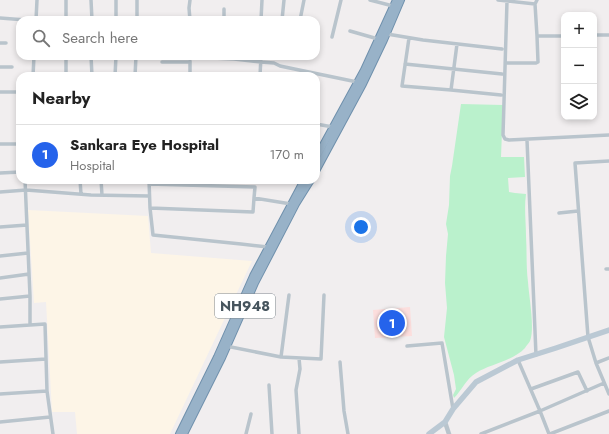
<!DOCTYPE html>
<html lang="en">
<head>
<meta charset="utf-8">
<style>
  body { margin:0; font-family:Jost,sans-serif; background:#f6f6f6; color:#222 }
  .controls { position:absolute; right:12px; top:12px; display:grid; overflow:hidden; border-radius:8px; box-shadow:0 2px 6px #0003 }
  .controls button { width:36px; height:36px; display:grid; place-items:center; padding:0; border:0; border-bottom:1px solid #e0e0e0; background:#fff; color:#222; font:20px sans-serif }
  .you { position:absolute; left:361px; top:227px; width:14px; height:14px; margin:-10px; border:3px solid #fff; border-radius:50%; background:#1a73e8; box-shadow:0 0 0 6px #1a73e833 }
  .badge { display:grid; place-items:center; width:26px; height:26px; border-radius:50%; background:#2563eb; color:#fff; font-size:13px; font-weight:700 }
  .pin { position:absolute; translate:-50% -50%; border:2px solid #fff; box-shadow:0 1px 4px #0006 }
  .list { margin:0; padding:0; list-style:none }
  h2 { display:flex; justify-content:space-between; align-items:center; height:52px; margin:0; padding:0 16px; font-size:17px }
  h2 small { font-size:13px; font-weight:400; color:#767676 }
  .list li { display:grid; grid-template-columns:26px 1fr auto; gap:12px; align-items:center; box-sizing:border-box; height:60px; padding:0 16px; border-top:1px solid #e0e0e0 }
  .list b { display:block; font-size:15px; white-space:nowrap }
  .list p { margin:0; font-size:13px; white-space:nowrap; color:#767676 }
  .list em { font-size:13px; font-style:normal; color:#767676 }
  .icon { flex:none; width:22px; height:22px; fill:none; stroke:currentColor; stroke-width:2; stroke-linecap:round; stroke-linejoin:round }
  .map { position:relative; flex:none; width:609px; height:434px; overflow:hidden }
  .search { position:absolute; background:#fff; box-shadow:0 2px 6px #0003; left:16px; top:16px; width:304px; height:44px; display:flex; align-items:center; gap:10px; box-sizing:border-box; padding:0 14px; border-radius:12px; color:#767676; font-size:15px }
  .panel { position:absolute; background:#fff; box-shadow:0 2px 6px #0003; left:16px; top:72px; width:304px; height:112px; border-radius:12px }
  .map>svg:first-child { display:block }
  .commercial { fill:#fdf5e7 }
  .medical { fill:#fcdedd }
  .green { fill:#baf1cc }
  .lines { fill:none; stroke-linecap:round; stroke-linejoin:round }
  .trunk-casing { stroke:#6f90ac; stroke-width:8 }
  .minor { stroke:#b9c4cc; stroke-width:3.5 }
  .tertiary { stroke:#b9c4cc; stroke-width:4.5 }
  .secondary { stroke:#bbc9d4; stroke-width:5.5 }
  .trunk { stroke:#98b2c8; stroke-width:6 }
  .labels { text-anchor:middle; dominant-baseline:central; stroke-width:3; stroke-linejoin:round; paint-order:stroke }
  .shield { fill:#fff; stroke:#7e878e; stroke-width:1 }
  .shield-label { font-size:14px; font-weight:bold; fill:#46545d }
</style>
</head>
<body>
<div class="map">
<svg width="609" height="434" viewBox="0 0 609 434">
  <rect width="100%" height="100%" fill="#f1eeef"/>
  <path class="commercial" d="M28,210L148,216L151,253L252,261L170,434H77L75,412H52L46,302L34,303Z"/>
  <path class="medical" d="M410,307L412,336L375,338L373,310Z"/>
  <path class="green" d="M461,104L503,105L501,157H524L525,177L508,178L509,192L515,193L526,194C524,208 526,222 526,236C527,252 526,267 528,282C529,297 535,328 530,341C529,343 526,346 525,348C513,361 490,364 476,373C466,379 462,390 454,398L453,395L456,389L454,375L444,337L447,308L445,283L446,256L448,234L446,224L449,205L450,176L452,166Z"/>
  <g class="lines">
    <g class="trunk-casing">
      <path id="trunk" d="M316,158L364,70L396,0
        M316,171L363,84L384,40L401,0
        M179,434L217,357L253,276L304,180
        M184,434L222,358L255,283L296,204L311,180"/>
    </g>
    <path class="minor" d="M66,0V20
      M91,0L92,20
      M116,0V20
      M137,0V20
      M370,0L393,6
      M498,0L535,4L537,0
      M507,1L503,135L505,139L509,140L609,135
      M535,4L537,36H564
      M224,9V20
      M0,18L26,20
      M36,20L37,0
      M190,20L189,8L190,0
      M261,20L262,0
      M282,20L284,0
      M300,20L304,0
      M350,31L378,39
      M387,34L423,40L502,49
      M594,35H609
      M332,37L341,0
      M409,38L402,86L451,90L501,95
      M0,43H6
      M91,56L92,76
      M190,57L234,59L261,62L274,63L280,66L357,82
      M162,62H190
      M505,63H536L538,62L537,36
      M405,64L502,74
      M0,67H12
      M33,76L34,56
      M66,76V56
      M115,76L116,56
      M135,76L136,56
      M190,76V61
      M260,76L261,56
      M451,90L457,44
      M0,92H20
      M316,124L333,127
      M527,140L536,355
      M0,144H20
      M609,161L575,163L588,337L596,363L609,394
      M0,173L20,172
      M25,180L30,296V325L45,324L47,391L53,434
      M80,180L81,194
      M101,180L102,195
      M149,180L150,208L153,235L241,244L268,247
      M149,184L255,187L254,198
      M0,192L26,190L91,195L149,196
      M150,208L253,212L254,198L291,204
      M559,213L578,211
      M0,227L27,225
      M0,256L28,253
      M606,269H609
      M0,278L29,274
      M0,299L30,296
      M0,327L30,325
      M226,346L281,357L321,359L324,295
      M407,346L442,343L453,409
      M281,357L289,295
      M518,360L540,411L549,434
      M0,362L46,359
      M340,362L344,411L348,434
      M596,363L609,358
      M269,385L272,434
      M531,389L578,372L587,391
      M0,394L47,391
      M0,422L50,417
      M246,434L251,414
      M299,434L296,390L300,369L299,358
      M481,434L540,411L604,383
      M550,434L609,411"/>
    <path class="tertiary" d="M445,422L449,434"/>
    <path class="secondary" d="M429,434L445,422L453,409L476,382L518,360L556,348L609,330"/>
    <use href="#trunk" class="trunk"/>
  </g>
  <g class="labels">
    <rect class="shield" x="215" y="294" width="60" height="24" rx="3"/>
    <g class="shield-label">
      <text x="245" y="306">NH948</text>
    </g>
  </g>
</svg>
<div class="controls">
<button>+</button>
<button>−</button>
<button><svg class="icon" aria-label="layers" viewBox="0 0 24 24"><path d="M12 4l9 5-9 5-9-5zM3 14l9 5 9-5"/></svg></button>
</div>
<div class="you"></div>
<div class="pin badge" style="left:392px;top:323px">1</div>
<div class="search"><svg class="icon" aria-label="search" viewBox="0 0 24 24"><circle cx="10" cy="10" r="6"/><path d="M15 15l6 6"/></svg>Search here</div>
<section class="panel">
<h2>Nearby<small></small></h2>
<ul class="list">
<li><span class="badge">1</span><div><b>Sankara Eye Hospital</b><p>Hospital</p></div><em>170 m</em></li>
</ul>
</section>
</div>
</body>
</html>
